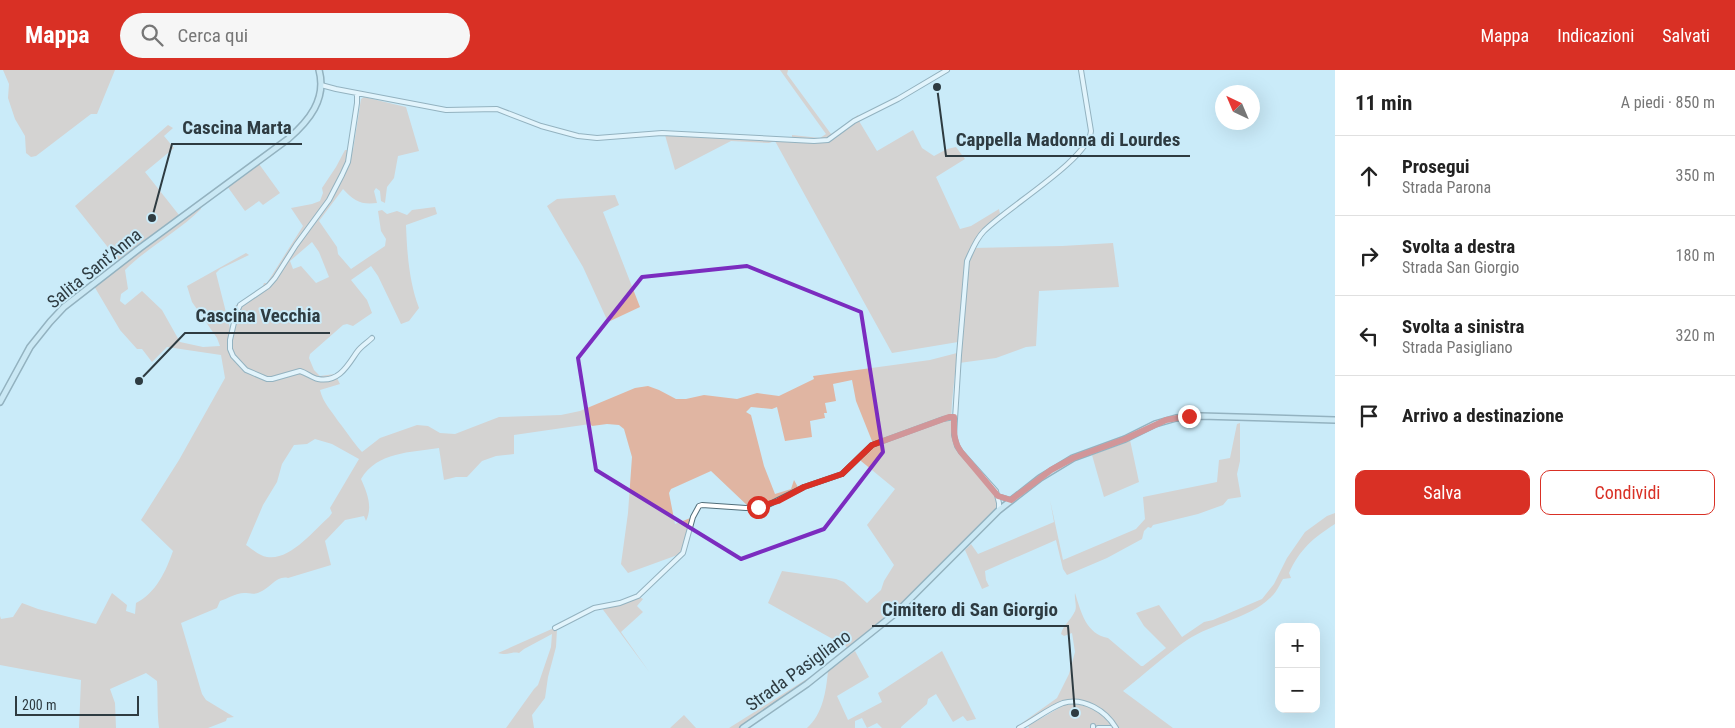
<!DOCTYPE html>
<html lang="it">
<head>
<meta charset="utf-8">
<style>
  body { margin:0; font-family:"Roboto Condensed",sans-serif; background:#f6f6f6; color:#222 }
  .controls { position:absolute; right:15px; bottom:15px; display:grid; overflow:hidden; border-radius:10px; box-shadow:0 5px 20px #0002 }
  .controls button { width:45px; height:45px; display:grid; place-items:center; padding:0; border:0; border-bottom:1px solid #e0e0e0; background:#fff; color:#222; font:25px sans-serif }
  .compass { position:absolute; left:1215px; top:15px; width:45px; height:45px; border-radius:50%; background:#fff; box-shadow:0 5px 20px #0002; rotate:316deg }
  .scale { position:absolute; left:15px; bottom:12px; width:124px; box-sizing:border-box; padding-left:5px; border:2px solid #2e3b41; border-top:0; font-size:14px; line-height:18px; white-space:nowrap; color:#2e3b41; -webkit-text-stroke:4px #caebf9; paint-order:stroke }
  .stop { position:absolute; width:15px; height:15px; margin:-11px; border:4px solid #d93025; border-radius:50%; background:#fff }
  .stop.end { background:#d93025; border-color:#fff; box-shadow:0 1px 5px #0008 }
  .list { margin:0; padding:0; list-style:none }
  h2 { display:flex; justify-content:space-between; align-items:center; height:65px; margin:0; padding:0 20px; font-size:21px }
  h2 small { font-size:16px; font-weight:400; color:#767676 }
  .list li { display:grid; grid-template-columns:32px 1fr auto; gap:15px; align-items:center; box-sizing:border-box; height:80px; padding:0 20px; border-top:1px solid #e0e0e0 }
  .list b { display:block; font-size:19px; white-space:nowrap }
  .list p { margin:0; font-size:16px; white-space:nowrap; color:#767676 }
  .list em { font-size:16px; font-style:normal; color:#767676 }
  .actions { display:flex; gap:10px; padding:15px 20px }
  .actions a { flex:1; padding:11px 0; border:1px solid #d93025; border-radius:10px; text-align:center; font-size:18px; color:#d93025 }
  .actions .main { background:#d93025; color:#fff }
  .icon { flex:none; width:28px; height:28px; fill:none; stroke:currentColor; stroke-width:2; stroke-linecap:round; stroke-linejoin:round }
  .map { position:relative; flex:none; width:1335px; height:658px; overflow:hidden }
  header { display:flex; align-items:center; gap:30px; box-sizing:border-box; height:70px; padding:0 25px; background:#d93025; color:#fff }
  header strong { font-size:24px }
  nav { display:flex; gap:28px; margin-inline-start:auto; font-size:18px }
  .search { width:350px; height:45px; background:#f6f6f6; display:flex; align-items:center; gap:12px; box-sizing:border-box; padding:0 18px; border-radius:28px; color:#767676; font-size:19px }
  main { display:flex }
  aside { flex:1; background:#fff }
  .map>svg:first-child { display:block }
  .green { fill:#e0b5a2; fill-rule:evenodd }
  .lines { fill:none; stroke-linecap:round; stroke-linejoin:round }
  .street-casing { stroke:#516e7a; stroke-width:6 }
  .secondary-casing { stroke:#516e7a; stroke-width:8 }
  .street { stroke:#fff; stroke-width:4 }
  .secondary { stroke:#cbe5ee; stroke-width:5 }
  .route { stroke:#d93025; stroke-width:6 }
  .marked { fill:none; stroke:#7b2cbf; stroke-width:4; stroke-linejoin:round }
  .labels { text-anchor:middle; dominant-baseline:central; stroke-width:4; stroke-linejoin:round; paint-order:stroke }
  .street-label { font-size:18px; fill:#2e3b41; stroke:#caebf9 }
  .leader { fill:none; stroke:#2e3b41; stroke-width:2 }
  .callout-dot { fill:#2e3b41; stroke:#caebf9; stroke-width:2 }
  .callout-label { font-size:19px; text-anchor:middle; font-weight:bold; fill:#2e3b41; stroke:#caebf9; stroke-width:4; stroke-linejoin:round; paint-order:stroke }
</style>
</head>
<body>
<header>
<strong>Mappa</strong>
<div class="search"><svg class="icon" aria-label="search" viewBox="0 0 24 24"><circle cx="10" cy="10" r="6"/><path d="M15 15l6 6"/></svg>Cerca qui</div>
<nav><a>Mappa</a><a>Indicazioni</a><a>Salvati</a></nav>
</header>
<main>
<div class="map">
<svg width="1335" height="658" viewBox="0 0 1335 658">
  <rect width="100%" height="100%" fill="#caebf9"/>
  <path class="green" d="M3,0H115L97,44H91L36,86L31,87L26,83L25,66L15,49L8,28L9,14Z
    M780,0H788L787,4L831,64L837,61L858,45L859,51L877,81L913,60L922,78L934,86L947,79L956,77L965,89L936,107L960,159L971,156L999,139L1000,144C982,160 970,174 964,198L958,272L892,283L775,71L769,73L731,71L675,100L665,65L792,70V65L820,68L826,64Z
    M364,27L406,37L419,81L398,86L394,108L387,117L385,133L381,131L380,121L376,118L374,121L377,133C361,135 354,131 343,119L319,151L337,177L338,184L351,199L385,176L386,169L381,161L378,141L382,140L387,144L397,141L407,145L412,140L435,137L437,144L406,155C407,182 409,212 419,238L409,251L401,254L378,206L371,196L351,210L367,230L372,243L353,256L347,254L343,255L310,284L309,288L314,300L320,306L335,304L340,314L320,320C323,333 331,340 338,351C347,362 352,371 362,382L380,368L417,355L428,356L440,363L455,364L499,347L561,345L580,341L635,318L648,316L659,320L676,329H686L704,325L737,329L757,323L779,326L814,309L813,306L930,290L957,283C956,306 945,360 957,379C970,399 1000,415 997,441C969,469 942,499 913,525C859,574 800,617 740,658H729L813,605L847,577L768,533L782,501L836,509L844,512L867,533L881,520L884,511L894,495L867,455L895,419L861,391L860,388L876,375L872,371L856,331L852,310L833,314L836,331L825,333L827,343H824L825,348L810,351L812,367L785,371L777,337L772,339L751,337L746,342L751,345L764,396L775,424L791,419L794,410L799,419L778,431L750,438L711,401L671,419L669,423L675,454L693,447L683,483L628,503L621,494L628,443L632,387L624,359L619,355L607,354L592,356L590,354L514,365V384L496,386L482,391L467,407H456L444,410L439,378C410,383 378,381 361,409C367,423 373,436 366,451L364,446L345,450L325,471L331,495L288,508C277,505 269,519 260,522C254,525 250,523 244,523C236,523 227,529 220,531L217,538L181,553L202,624L206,630L234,647L227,648L226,651L208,658H159C157,642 158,627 157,611L146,603L110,619L115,633L116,658H79L81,610L0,595V546L1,549L13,547L22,533L38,539L96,554L112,523L127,535L126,541L135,544L136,533C156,523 166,501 173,481L141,450L179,390L225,308L221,285L167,277L152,292L142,279H137L120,260L94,216L201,134V139C178,162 148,177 125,200L128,219L121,224L120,231L125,235L142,221L162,240L180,272L203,277L220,276L217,268L192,232L187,216L246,183L249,185L220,199L216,203L230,258L235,236L262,218L264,213H267L303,156L291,138L312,134L320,131L323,123L322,118L336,97L345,80H353L361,29ZM312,172L319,182L329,207L316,213L301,196L293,199L290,191ZM315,369L332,374L359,389L330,438L332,443L329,447C314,460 290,491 267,487C260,486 252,479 246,475L263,435L277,412L282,394L294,375L307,374Z
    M168,55L173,58L164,66L174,78L145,102L179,145L118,190L75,136Z
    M259,94L280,123L263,135L259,131L245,141L227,116Z
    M615,125L619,135L603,142L640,237L608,252L583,197L547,136L557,129Z
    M1113,173L1119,217L1039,221L1036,276L1026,277L996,288L959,293L968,190L973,178L1062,176Z
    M1240,353V391L1237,404L1241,427L1228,429L1223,435L1198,444L1153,455L1151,458L1148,457L1144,461L1142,469L1107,488L1067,505L1063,499L1056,470L985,501L986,510L989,516L982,519L965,480L971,474L978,484L1054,452L1050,430L1063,490L1136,459L1145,449L1143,427L1217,412L1219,390L1230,388L1237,354Z
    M1130,370L1139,412L1104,427L1092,385L1125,373Z
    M1335,443V454C1313,468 1300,479 1289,503L1291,508L1283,509C1279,516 1276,523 1270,528C1248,549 1213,553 1187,570C1165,585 1145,604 1123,621L1173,658H1118L1105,642L1087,633L1062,632L1027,653H1022L1057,628L1069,604L1075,582L1072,563L1064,566L1061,564C1063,555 1070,551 1074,543C1078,537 1074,530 1075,523C1081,542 1086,564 1108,568L1141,596H1143L1166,578L1144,556L1136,543L1159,535L1182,567L1204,552L1213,550L1262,529L1274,514L1287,488L1305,462L1327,446Z
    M638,526L643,529L637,536L643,542L621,562L650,603L601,537Z
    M554,558L557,559L556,577L548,607L545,628L532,645L534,658H506L534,619L538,615L551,577L552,564L524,579L519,583C511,581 509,586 498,583Z
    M855,581L869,607L837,626L848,650L882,632L878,623L942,581L976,649L967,651L963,646L953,652L936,624L928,629L927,634L901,657V658H882L877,653L867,658L862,648L855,651V658H807C823,644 826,621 828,601Z
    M1074,634C1095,637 1102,642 1115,658H1029L1028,656L1064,635Z
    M684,645L696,658H670Z"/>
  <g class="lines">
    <g class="street-casing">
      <path id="street" d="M321,15L336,19L446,40L497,39L541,56L578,66L597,68L662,63L814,71L828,70L854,51L898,29L947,0
        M357,23V33L348,92L342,105L329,130L296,175L275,208L268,216L240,235L236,244L230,270V279L233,286L246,300L267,309H272L300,301C307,303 312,308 318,309C339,313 348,295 357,282C361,276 367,273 372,268
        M998,426L1011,430
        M999,440V433L996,421L961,382L957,376L954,365L959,285L967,191C972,180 976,169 984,161C1006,138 1089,89 1091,61L1081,0
        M555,558L594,538L620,533L638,526L683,483L693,447L699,436L702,435L746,438L768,435L804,417L842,404L872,375L943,349L954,347
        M1093,656V658
        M1019,658C1033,651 1049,638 1063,633C1084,627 1106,641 1116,658
        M1098,658H1110"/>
    </g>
    <g class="secondary-casing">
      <path id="secondary" d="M0,332L30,277L50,252L64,237L140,178L288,69C309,51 327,29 319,0
        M743,658L807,614L897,542L999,440L1040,408L1073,388L1125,369L1155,354L1176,348L1201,346L1335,350"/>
    </g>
    <use href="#street" class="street"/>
    <use href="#secondary" class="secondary"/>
  </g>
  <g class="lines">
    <path class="route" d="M758,437L778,431L804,417L842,404L872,375L949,347H954C954,361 953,371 961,382L998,426L1011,430L1051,400L1073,388L1125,369L1166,350L1189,346"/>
  </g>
  <path d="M0 0H1335V658H0ZM747,196L861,242L883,382L824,459L741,489L596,400L578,288L642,207Z" fill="#caebf9" fill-opacity=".55" fill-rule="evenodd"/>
  <path class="marked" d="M747,196L861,242L883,382L824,459L741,489L596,400L578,288L642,207Z"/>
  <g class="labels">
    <g class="street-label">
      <text transform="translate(94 198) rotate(-39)">Salita Sant'Anna</text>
      <text transform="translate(798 600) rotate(-36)">Strada Pasigliano</text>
    </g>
  </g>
  <path class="leader" d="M152 148L172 74H302M937 17L946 86H1190M139 311L185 263H330M1075 643L1068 556H872"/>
  <g class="callout-dot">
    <circle cx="152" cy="148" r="5"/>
    <circle cx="937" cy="17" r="5"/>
    <circle cx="139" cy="311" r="5"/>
    <circle cx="1075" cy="643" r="5"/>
  </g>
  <g class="callout-label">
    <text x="237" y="64">Cascina Marta</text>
    <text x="1068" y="76">Cappella Madonna di Lourdes</text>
    <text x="258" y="252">Cascina Vecchia</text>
    <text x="970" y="546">Cimitero di San Giorgio</text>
  </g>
</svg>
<div class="controls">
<button>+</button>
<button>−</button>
</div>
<svg class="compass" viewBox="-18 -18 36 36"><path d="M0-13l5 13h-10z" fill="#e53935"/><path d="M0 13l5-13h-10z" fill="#767676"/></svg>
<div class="scale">200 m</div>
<div class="stop" style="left:758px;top:437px"></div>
<div class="stop end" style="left:1189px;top:346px"></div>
</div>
<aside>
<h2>11 min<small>A piedi · 850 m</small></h2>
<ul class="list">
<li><svg class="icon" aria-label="ahead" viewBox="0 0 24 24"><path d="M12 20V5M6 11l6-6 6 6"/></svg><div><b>Prosegui</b><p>Strada Parona</p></div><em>350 m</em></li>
<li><svg class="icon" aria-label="right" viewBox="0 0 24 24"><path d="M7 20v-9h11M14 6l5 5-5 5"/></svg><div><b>Svolta a destra</b><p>Strada San Giorgio</p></div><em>180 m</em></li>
<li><svg class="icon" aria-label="left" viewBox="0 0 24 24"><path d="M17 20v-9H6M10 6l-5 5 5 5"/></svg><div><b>Svolta a sinistra</b><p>Strada Pasigliano</p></div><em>320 m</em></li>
<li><svg class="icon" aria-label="arrive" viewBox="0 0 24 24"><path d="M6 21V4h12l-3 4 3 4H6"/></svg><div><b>Arrivo a destinazione</b></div></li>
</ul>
<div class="actions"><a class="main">Salva</a><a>Condividi</a></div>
</aside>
</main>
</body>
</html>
